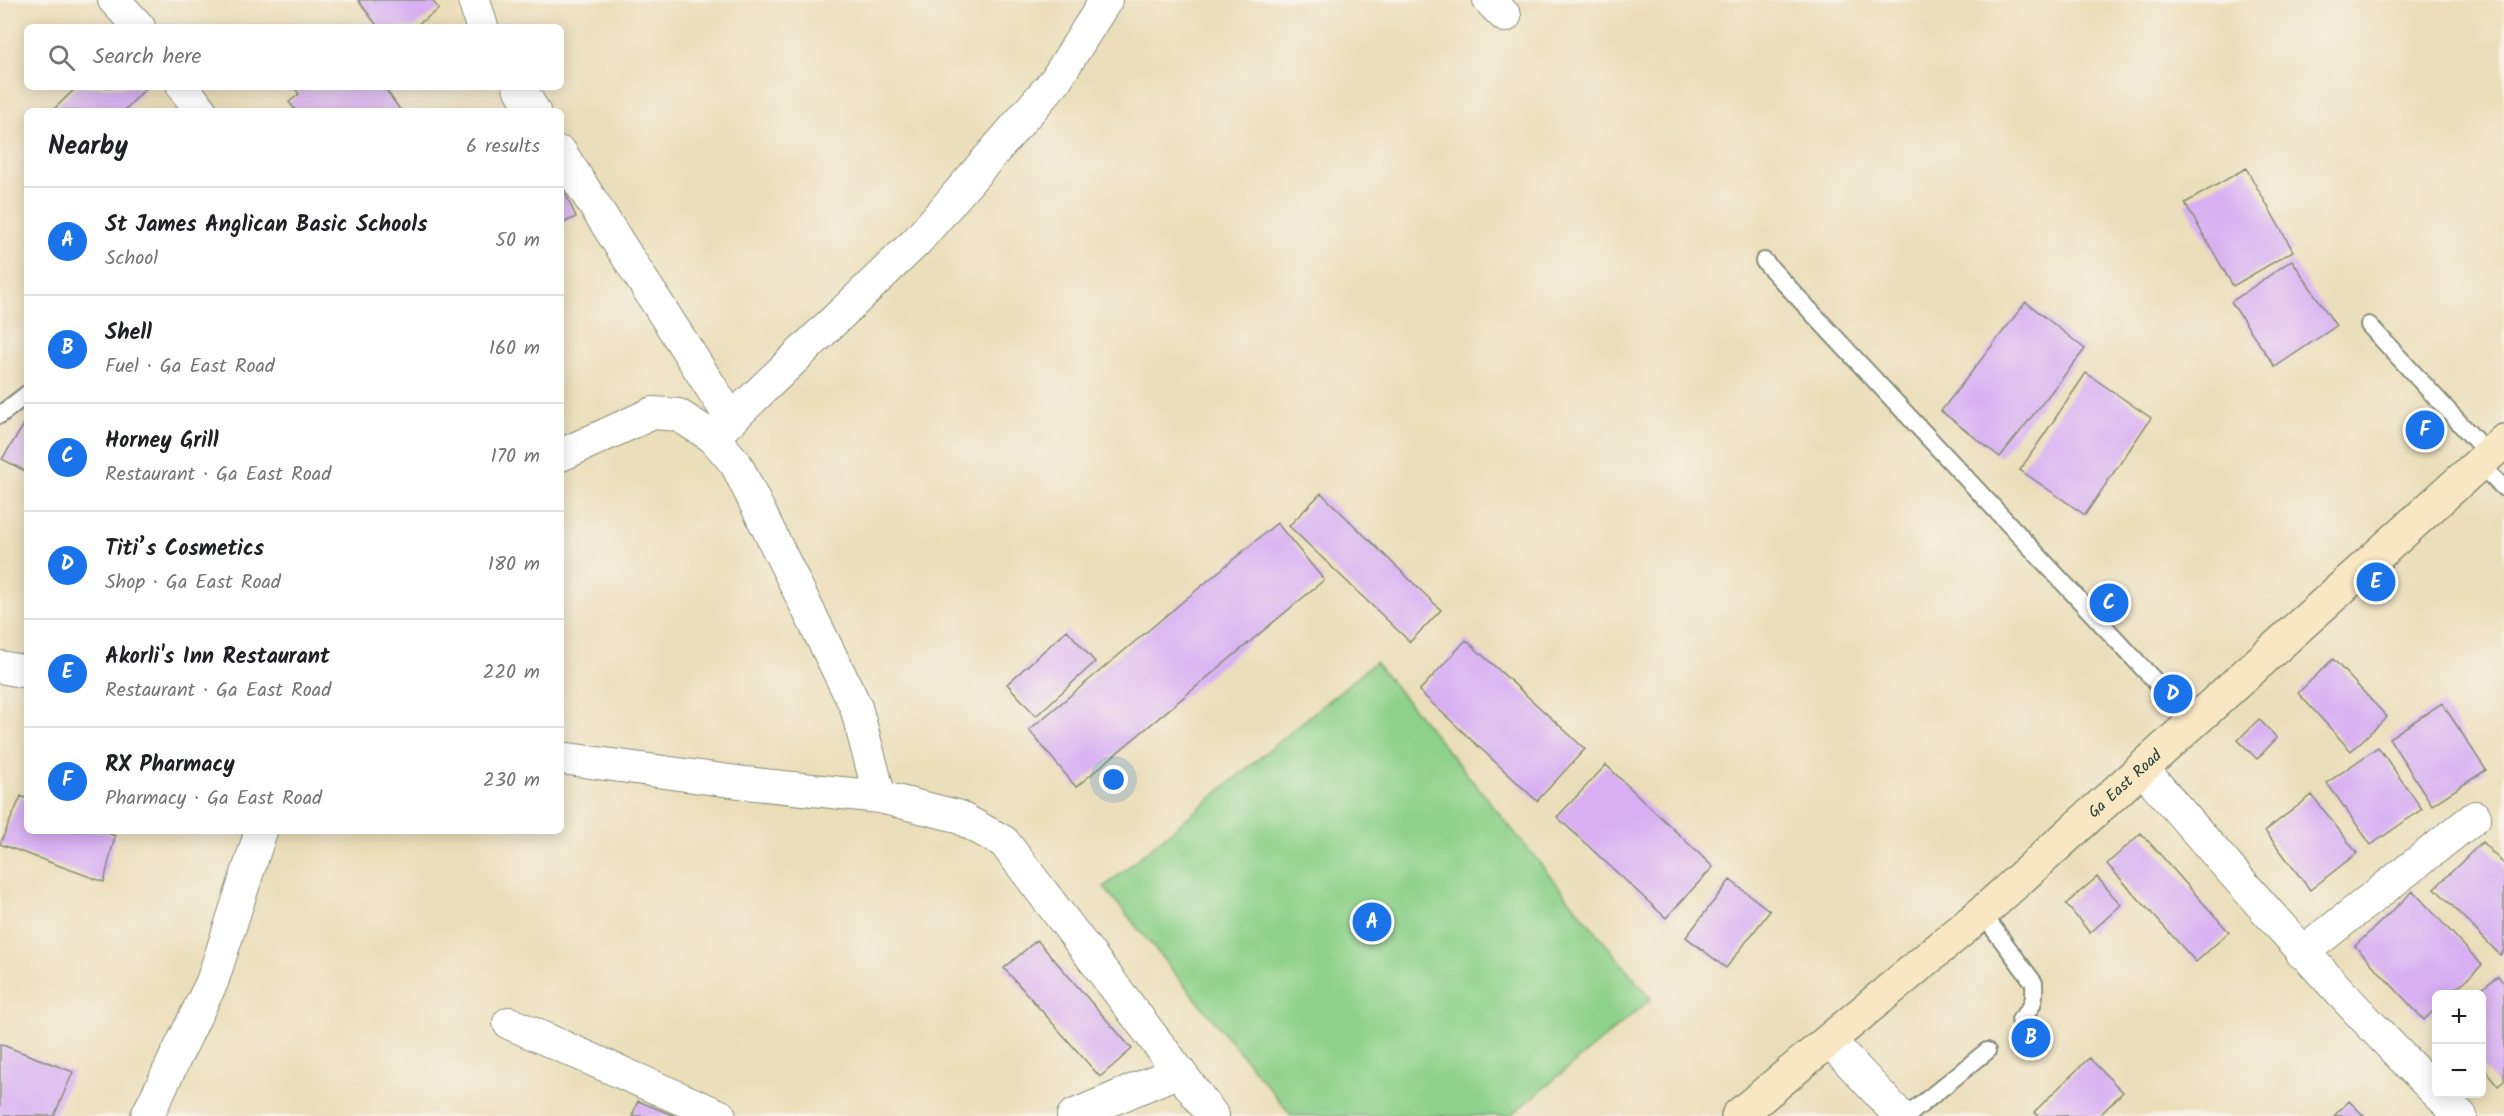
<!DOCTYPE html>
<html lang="en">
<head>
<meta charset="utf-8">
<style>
  body { margin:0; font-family:Kalam,sans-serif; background:#f6f6f6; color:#202124 }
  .controls { position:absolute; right:18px; bottom:18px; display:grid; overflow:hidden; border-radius:9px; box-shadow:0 3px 15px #0003 }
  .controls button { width:54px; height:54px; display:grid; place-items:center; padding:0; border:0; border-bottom:2px solid #e0e0e0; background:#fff; color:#202124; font:30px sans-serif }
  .you { position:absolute; left:1114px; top:780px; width:21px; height:21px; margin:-15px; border:4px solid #fff; border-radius:50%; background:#1a73e8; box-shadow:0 0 0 9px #1a73e833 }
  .badge { display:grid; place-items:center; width:39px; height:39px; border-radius:50%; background:#1a73e8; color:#fff; font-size:20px; font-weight:700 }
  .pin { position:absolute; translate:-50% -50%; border:3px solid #fff; box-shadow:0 2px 6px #0006 }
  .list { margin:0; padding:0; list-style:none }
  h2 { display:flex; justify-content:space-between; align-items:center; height:78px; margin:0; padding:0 24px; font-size:26px }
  h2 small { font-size:20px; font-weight:400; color:#757577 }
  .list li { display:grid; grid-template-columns:39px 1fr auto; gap:18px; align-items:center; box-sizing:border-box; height:108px; padding:0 24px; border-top:2px solid #e0e0e0 }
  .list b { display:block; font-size:22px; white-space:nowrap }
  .list p { margin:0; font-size:20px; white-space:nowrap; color:#757577 }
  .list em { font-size:20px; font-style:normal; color:#757577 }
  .icon { flex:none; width:33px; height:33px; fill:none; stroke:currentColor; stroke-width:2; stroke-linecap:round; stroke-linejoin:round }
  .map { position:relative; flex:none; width:2504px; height:1116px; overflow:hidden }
  .search { position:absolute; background:#fff; box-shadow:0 3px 15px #0003; left:24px; top:24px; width:540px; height:66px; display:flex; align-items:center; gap:15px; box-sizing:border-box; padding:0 21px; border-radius:9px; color:#757577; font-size:22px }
  .panel { position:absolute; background:#fff; box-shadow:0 3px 15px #0003; left:24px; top:108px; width:540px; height:726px; border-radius:9px }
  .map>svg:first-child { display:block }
  .green { fill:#8ed18a; stroke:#56875f; stroke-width:1.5 }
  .building { fill:#d8aff3 }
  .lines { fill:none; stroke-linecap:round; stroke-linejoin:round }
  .lane-casing { stroke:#858e77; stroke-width:20 }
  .street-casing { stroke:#858e77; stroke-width:34 }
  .secondary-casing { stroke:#858e77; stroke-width:36 }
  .lane { stroke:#fff; stroke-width:16 }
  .street { stroke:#fff; stroke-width:32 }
  .secondary { stroke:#f9e7c3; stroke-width:33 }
  .labels { text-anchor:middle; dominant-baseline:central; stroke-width:6; stroke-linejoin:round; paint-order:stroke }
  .street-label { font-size:16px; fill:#1f3d34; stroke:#f7f3e8 }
</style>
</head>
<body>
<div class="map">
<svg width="2504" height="1116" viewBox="0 0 2504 1116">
  <rect width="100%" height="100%" fill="#f7f3e8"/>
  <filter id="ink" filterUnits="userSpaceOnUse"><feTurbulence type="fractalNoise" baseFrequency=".0167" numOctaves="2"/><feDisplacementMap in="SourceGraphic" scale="12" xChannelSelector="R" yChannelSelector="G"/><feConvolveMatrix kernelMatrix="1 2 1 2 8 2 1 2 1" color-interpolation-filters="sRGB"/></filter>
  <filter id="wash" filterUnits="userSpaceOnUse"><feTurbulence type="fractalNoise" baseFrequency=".008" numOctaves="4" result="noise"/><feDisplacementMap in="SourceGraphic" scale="24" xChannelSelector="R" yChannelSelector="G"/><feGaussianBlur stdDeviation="1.35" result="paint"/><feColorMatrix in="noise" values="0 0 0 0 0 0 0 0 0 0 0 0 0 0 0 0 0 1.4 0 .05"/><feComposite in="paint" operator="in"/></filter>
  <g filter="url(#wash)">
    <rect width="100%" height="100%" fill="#ebdeba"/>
    <path class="green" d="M1375,662L1651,999L1510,1116H1292L1104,887Z"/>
    <g id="blocks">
      <path class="building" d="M358,0H432L439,9L414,27H378Z
        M77,87H144L145,89L124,111H54L53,110Z
        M294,87H384L401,111H296L289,102L299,94Z
        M2246,168L2293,251L2233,286L2185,203Z
        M561,184L576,217L561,224Z
        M2292,260L2336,326L2275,367L2231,302Z
        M2026,302L2085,349L2000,457L1941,411Z
        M2086,373L2151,418L2085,515L2020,470Z
        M27,420V472L2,459Z
        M1321,493L1441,610L1410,642L1289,526Z
        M1277,523L1324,580L1076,787L1029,730Z
        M1067,630L1095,662L1036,716L1007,684Z
        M1466,640L1585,749L1537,801L1419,691Z
        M2333,659L2387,717L2351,751L2298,693Z
        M2442,703L2486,770L2432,805L2389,738Z
        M2259,719L2277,738L2257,759L2238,740Z
        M2378,747L2422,809L2371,845L2327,783Z
        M1606,765L1713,867L1666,918L1557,817Z
        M2312,795L2357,853L2310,890L2265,831Z
        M21,796L27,799V831H103L115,836L104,882L0,844Z
        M2141,833L2229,932L2196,962L2107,864Z
        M2482,842L2504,864V950L2500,955L2435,888Z
        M2097,877L2121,905L2090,933L2066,904Z
        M1730,880L1770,911L1726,968L1686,937Z
        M2413,891L2482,965L2451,994H2436V1008L2424,1020L2355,946Z
        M1037,940L1132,1049L1100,1077L1004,968Z
        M2498,976L2504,983V1081L2498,1086L2482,1066V994H2475Z
        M0,1044L73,1072L54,1116H0Z
        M2089,1058L2123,1092L2099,1116H2038L2034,1112Z
        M638,1101L675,1116H632Z
        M2349,1101L2364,1116H2334Z"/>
    </g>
  </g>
  <g filter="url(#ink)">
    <use href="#blocks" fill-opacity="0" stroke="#858e77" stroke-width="1.5"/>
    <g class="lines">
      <g class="lane-casing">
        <path id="lane" d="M1764,261L2193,722
          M2369,325L2489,455
          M0,415L27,394
          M2479,464L2504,488
          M1982,913L2034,983C2035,1002 2033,1007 2020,1020
          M1907,1116L1987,1051"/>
      </g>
      <g class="street-casing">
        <path id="street" d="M114,0L139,27
          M474,0L482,27
          M1489,0L1505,16
          M183,87L201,111
          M519,87L534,111
          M561,153L732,420
          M713,437L917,241L1055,81L1106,0
          M561,455L653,413L678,415L713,437L736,464L856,707L880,797
          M0,667L27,672
          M561,758L745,783L880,797L957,816L1004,842L1213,1116
          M2142,768C2238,879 2333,989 2436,1092
          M2302,953L2475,817
          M509,1023L720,1116
          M1830,1041L1900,1116
          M2438,1094L2461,1116
          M147,1116L212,982L261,831
          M1073,1116L1179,1071"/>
      </g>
      <g class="secondary-casing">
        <g id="secondary">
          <path id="s1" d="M1738,1116L1982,913L2504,441"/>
        </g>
      </g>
      <use href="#lane" class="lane"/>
      <use href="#street" class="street"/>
      <use href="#secondary" class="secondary"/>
    </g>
  </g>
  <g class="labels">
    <g class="street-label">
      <text stroke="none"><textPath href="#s1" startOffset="510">Ga East Road</textPath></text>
    </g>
  </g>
</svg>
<div class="controls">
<button>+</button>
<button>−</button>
</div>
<div class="you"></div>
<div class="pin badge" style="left:1372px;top:922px">A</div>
<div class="pin badge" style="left:2031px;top:1038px">B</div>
<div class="pin badge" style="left:2109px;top:603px">C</div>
<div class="pin badge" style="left:2173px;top:694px">D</div>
<div class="pin badge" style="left:2376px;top:582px">E</div>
<div class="pin badge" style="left:2425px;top:430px">F</div>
<div class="search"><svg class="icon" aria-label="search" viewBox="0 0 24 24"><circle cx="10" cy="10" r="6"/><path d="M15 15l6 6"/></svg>Search here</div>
<section class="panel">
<h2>Nearby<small>6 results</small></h2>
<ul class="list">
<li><span class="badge">A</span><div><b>St James Anglican Basic Schools</b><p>School</p></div><em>50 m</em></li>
<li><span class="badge">B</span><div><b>Shell</b><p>Fuel · Ga East Road</p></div><em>160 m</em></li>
<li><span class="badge">C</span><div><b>Horney Grill</b><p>Restaurant · Ga East Road</p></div><em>170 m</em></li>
<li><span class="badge">D</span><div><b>Titi’s Cosmetics</b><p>Shop · Ga East Road</p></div><em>180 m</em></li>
<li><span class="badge">E</span><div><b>Akorli's Inn Restaurant</b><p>Restaurant · Ga East Road</p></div><em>220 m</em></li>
<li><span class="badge">F</span><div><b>RX Pharmacy</b><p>Pharmacy · Ga East Road</p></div><em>230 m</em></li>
</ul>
</section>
</div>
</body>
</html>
